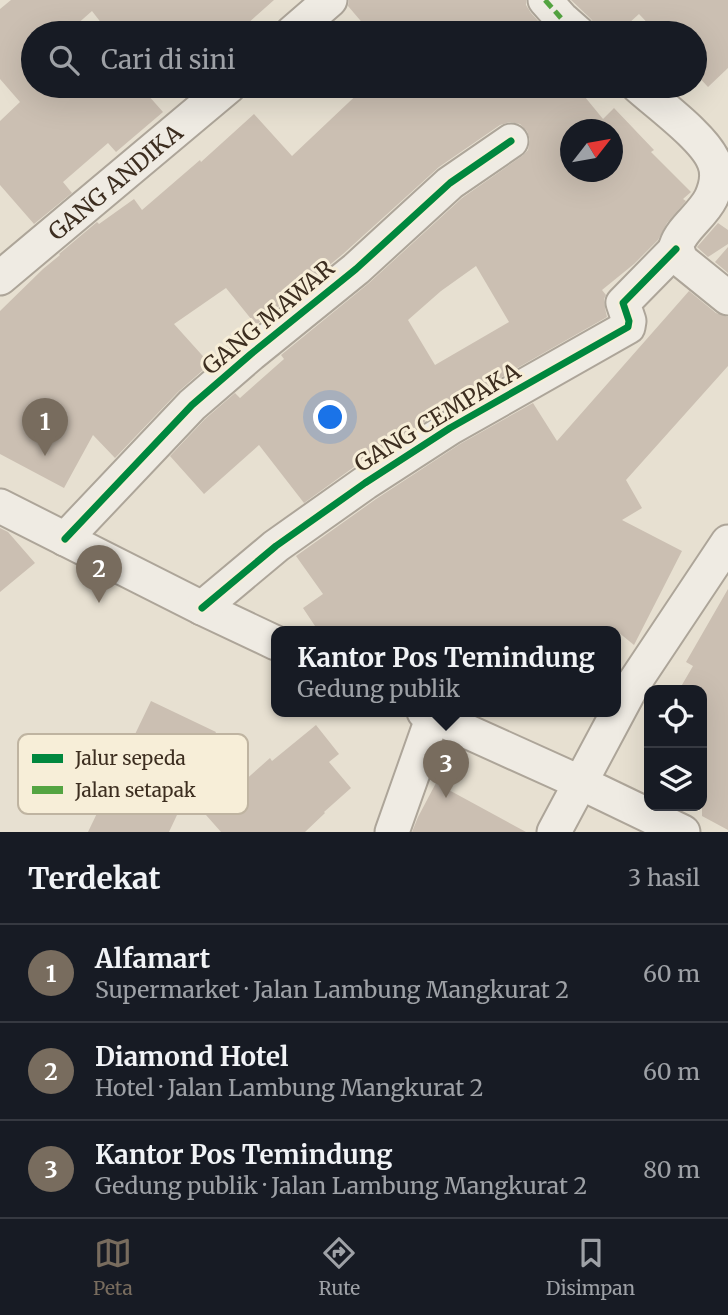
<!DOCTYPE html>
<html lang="id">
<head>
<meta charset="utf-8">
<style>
  body { margin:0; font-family:Merriweather,serif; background:#242831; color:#f1f3f6 }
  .controls { position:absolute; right:21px; bottom:21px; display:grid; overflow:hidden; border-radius:14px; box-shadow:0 7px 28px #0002 }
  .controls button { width:63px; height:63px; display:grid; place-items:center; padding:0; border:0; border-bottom:2px solid #363941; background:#171b24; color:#f1f3f6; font:35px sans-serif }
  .compass { position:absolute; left:560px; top:119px; width:63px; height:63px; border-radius:50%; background:#171b24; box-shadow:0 7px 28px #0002; rotate:59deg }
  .you { position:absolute; left:331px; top:418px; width:24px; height:24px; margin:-18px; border:5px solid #fff; border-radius:50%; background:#1a73e8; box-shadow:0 0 0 10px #1a73e833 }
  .badge { display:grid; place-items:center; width:46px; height:46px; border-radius:50%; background:#786c5e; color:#fff; font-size:23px; font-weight:700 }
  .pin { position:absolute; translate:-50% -58px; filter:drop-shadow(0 2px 4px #0008) }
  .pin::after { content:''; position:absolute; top:37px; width:24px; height:21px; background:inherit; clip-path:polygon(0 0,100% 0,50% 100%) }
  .popup { position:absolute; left:271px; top:626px; width:350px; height:91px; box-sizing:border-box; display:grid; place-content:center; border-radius:14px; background:#171b24; filter:drop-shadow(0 2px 5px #0005); font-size:23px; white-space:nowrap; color:#9ea1a6 }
  .popup b { font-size:26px; color:#f1f3f6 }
  .popup::after { content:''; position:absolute; left:50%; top:100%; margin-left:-14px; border:14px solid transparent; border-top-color:#171b24 }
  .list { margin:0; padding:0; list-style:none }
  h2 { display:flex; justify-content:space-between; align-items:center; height:91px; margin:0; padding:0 28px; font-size:30px }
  h2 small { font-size:23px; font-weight:400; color:#9ea1a6 }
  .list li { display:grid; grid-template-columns:46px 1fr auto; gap:21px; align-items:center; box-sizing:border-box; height:98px; padding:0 28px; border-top:2px solid #363941 }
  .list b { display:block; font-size:26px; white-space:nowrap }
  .list p { margin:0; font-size:23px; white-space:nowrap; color:#9ea1a6 }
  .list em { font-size:23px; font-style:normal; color:#9ea1a6 }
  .icon { flex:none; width:38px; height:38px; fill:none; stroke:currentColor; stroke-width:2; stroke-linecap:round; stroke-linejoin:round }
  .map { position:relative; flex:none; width:728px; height:832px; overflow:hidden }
  .search { position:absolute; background:#171b24; box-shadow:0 7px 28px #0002; left:21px; right:21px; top:21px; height:77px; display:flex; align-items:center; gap:18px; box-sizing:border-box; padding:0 24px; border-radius:38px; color:#9ea1a6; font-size:26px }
  .sheet { height:385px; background:#171b24 }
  nav { display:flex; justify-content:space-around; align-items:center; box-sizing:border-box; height:98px; border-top:2px solid #363941; background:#171b24; font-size:19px; color:#9ea1a6 }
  nav a { display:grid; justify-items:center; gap:4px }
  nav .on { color:#786c5e }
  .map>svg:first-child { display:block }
  .building { fill:#cbbfb2; fill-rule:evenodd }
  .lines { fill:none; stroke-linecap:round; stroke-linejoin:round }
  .minor-casing { stroke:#ada599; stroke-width:37 }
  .minor { stroke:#efebe3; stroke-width:33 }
  .quiet { stroke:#54a441; stroke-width:5; stroke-dasharray:10 5; stroke-linecap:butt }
  .cycleway-casing { stroke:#f7eed8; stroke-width:11 }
  .cycleway { stroke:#00873e; stroke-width:7 }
  .labels { text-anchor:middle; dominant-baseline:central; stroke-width:6; stroke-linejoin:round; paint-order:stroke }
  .street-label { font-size:23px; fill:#3d2e20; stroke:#f7eed8 }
  .key { fill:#f7eed8; stroke:#bfb4a1; stroke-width:2 }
  .key-label { font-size:19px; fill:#3d2e20 }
</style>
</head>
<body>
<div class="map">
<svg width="728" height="832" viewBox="0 0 728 832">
  <rect width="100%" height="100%" fill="#e7e0d1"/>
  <path class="building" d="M11,0H274L237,33H109L92,11L67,33H33V86H140L163,112L116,152L108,143L63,182L72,193L34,224L0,185V121L20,102L0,79V9Z
    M349,0H526V5L531,13L549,33H371L348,6Z
    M571,0H728V68L708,87L695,73V33H657L639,14L618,33H597L596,26L591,19Z
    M366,86H576L603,119L614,108L654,150L651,152L691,192L683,199L686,201L667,223L658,240L634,264L602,290L606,295L604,299L605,308L607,317L440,412L354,467L304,503L259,445L204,494L170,456L205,419L235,393L240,398L284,359L281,355L369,283L462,198L522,156L528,150L530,140L527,131L520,124L510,122L500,125L439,167L343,254L256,325L226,288L174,324L210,364L178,392L115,458L93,435L64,488L0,454V311L43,269L60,255L59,254L97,222L99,224L134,199L142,210L200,160L201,162L254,114L292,156ZM570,130H612V172H570ZM476,266L509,322L435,365L408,320L441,291Z
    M718,223L728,230V244L708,257L697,247Z
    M728,247V273L715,262Z
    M689,291L716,313L728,317V366L626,480L642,508L622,520L682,551L634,645L618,632H319L303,608L323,594L296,556L376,499L460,444L533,403L557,441Z
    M0,528L8,532L35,563L0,592Z
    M728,589V830L702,816V690H679L693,666L686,662Z
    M151,701L216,732L169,832H88Z
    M316,725L339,754L329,762L351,788L324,812L325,813L305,832H221L206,815L270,758L272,761Z
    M436,783L526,832H412L418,817Z"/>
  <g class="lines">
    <g class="minor-casing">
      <g id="minor">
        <path d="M545,0L561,18L578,33"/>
        <path d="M292,33L330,0"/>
        <path d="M638,86C658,104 705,138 714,162C719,174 716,187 711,198C702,216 682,228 676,246L681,260L728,298"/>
        <path id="s1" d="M0,278L229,86"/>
        <path d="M0,506L202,608L276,643"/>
        <path d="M65,539L192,405L251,354L356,269L450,183L511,141"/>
        <path d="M202,608L276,546L365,483L450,428L628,327L629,321L623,303L676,249"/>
        <path d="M424,712L579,782L683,832"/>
        <path d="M392,832L433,716"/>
        <path d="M554,832L632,686L728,542"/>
      </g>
    </g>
    <use href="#minor" class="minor"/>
    <path class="quiet" d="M545,0L561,18"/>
    <g class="cycleway-casing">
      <path id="cycleway" d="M65,539L192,405L251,354L356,269L450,183L511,141
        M202,608L276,546L365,483L450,428L628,327L629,321L623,303L676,249"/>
    </g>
    <use href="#cycleway" class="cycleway"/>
  </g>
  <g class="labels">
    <g class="street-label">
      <text stroke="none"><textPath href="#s1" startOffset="150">GANG ANDIKA</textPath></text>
      <text transform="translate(268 317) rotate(-40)">GANG MAWAR</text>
      <text transform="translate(437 417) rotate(-31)">GANG CEMPAKA</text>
    </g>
  </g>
  <rect x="18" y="734" width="230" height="80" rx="10" class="key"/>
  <rect x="32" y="754" width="31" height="9" fill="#00873e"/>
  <rect x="32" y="786" width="31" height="8" fill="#54a441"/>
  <g class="key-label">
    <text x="75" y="765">Jalur sepeda</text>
    <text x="75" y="797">Jalan setapak</text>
  </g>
</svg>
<div class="controls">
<button><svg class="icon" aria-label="locate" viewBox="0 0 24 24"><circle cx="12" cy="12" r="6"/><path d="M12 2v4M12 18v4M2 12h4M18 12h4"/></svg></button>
<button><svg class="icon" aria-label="layers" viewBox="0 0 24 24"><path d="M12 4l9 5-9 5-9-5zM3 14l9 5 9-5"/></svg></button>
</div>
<svg class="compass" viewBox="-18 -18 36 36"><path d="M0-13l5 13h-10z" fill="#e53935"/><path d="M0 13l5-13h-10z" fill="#9ea1a6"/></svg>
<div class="you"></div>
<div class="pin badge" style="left:45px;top:456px">1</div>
<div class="pin badge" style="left:99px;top:603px">2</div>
<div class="pin badge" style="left:446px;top:798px">3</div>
<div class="popup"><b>Kantor Pos Temindung</b>Gedung publik</div>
<div class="search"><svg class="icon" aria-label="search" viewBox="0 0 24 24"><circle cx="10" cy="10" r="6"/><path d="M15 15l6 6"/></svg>Cari di sini</div>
</div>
<section class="sheet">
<h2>Terdekat<small>3 hasil</small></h2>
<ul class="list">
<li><span class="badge">1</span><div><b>Alfamart</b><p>Supermarket · Jalan Lambung Mangkurat 2</p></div><em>60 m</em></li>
<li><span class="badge">2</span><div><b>Diamond Hotel</b><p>Hotel · Jalan Lambung Mangkurat 2</p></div><em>60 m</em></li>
<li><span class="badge">3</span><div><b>Kantor Pos Temindung</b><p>Gedung publik · Jalan Lambung Mangkurat 2</p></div><em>80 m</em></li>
</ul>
</section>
<nav>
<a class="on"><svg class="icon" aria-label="map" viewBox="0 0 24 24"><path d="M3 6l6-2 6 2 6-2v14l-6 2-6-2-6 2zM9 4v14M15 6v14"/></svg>Peta</a>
<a><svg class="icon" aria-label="directions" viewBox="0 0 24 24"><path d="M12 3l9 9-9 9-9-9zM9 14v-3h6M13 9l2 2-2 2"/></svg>Rute</a>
<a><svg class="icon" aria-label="saved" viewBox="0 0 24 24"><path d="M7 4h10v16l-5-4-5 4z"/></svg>Disimpan</a>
</nav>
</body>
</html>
